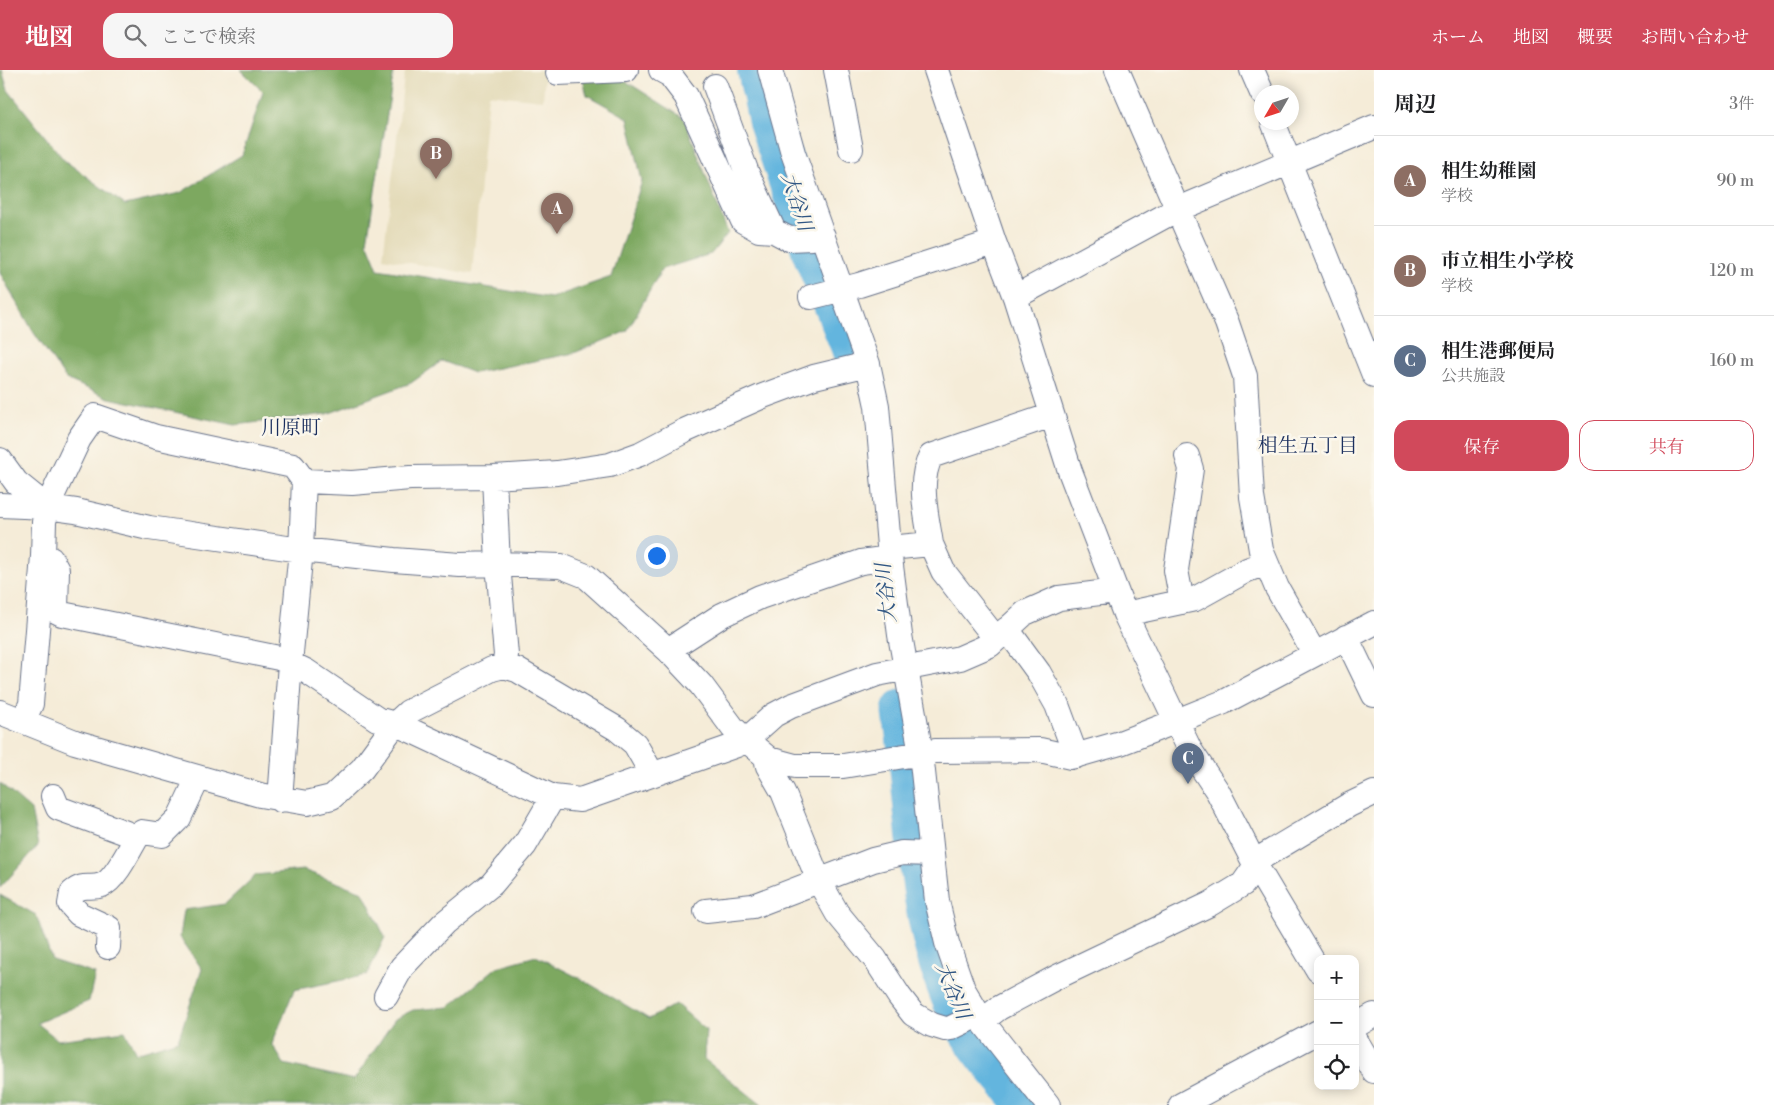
<!DOCTYPE html>
<html lang="ja">
<head>
<meta charset="utf-8">
<style>
  body { margin:0; font-family:"Libre Bodoni","Noto Serif JP",serif; background:#f6f6f6; color:#202124 }
  .controls { position:absolute; right:15px; bottom:15px; display:grid; overflow:hidden; border-radius:10px; box-shadow:0 2px 12px #0003 }
  .controls button { width:45px; height:45px; display:grid; place-items:center; padding:0; border:0; border-bottom:1px solid #e0e0e0; background:#fff; color:#202124; font:25px sans-serif }
  .compass { position:absolute; left:1254px; top:15px; width:45px; height:45px; border-radius:50%; background:#fff; box-shadow:0 2px 12px #0003; rotate:231deg }
  .you { position:absolute; left:656px; top:485px; width:18px; height:18px; margin:-12px; border:4px solid #fff; border-radius:50%; background:#1a73e8; box-shadow:0 0 0 8px #1a73e833 }
  .badge { display:grid; place-items:center; width:32px; height:32px; border-radius:50%; background:#d1495b; color:#fff; font-size:16px; font-weight:700 }
  .pin { position:absolute; translate:-50% -41px; filter:drop-shadow(0 1px 2px #0008) }
  .pin::after { content:''; position:absolute; top:26px; width:18px; height:15px; background:inherit; clip-path:polygon(0 0,100% 0,50% 100%) }
  .list { margin:0; padding:0; list-style:none }
  h2 { display:flex; justify-content:space-between; align-items:center; height:65px; margin:0; padding:0 20px; font-size:21px }
  h2 small { font-size:16px; font-weight:400; color:#757577 }
  .list li { display:grid; grid-template-columns:32px 1fr auto; gap:15px; align-items:center; box-sizing:border-box; height:90px; padding:0 20px; border-top:1px solid #e0e0e0 }
  .list b { display:block; font-size:19px; white-space:nowrap }
  .list p { margin:0; font-size:16px; white-space:nowrap; color:#757577 }
  .list em { font-size:16px; font-style:normal; color:#757577 }
  .actions { display:flex; gap:10px; padding:15px 20px }
  .actions a { flex:1; padding:11px 0; border:1px solid #d1495b; border-radius:15px; text-align:center; font-size:18px; color:#d1495b }
  .actions .main { background:#d1495b; color:#fff }
  .icon { flex:none; width:28px; height:28px; fill:none; stroke:currentColor; stroke-width:2; stroke-linecap:round; stroke-linejoin:round }
  .map { position:relative; flex:none; width:1374px; height:1035px; overflow:hidden }
  header { display:flex; align-items:center; gap:30px; box-sizing:border-box; height:70px; padding:0 25px; background:#d1495b; color:#fff }
  header strong { font-size:24px }
  nav { display:flex; gap:28px; margin-inline-start:auto; font-size:18px }
  .search { width:350px; height:45px; background:#f6f6f6; display:flex; align-items:center; gap:12px; box-sizing:border-box; padding:0 18px; border-radius:15px; color:#757577; font-size:19px }
  main { display:flex }
  aside { flex:1; background:#fff }
  .map>svg:first-child { display:block }
  .built { fill:#e4dbba }
  .forest { fill:#7da860; stroke:#4c6c5f }
  .lines { fill:none; stroke-linecap:round; stroke-linejoin:round }
  .river { stroke:#63b5de; stroke-width:42 }
  .minor-casing { stroke:#677189; stroke-width:26 }
  .minor { stroke:#fff; stroke-width:24 }
  .labels { text-anchor:middle; dominant-baseline:central; stroke-width:5; stroke-linejoin:round; paint-order:stroke }
  .water-label { font-size:20px; font-style:italic; fill:#315784; stroke:#fbf7ec }
  .neighbourhood-label { font-size:20px; fill:#1b2f5e; stroke:#fbf7ec }
</style>
</head>
<body>
<header>
<strong>地図</strong>
<div class="search"><svg class="icon" aria-label="search" viewBox="0 0 24 24"><circle cx="10" cy="10" r="6"/><path d="M15 15l6 6"/></svg>ここで検索</div>
<nav><a>ホーム</a><a>地図</a><a>概要</a><a>お問い合わせ</a></nav>
</header>
<main>
<div class="map">
<svg width="1374" height="1035" viewBox="0 0 1374 1035">
  <rect width="100%" height="100%" fill="#fbf7ec"/>
  <filter id="ink" filterUnits="userSpaceOnUse"><feTurbulence type="fractalNoise" baseFrequency=".02" numOctaves="2"/><feDisplacementMap in="SourceGraphic" scale="10" xChannelSelector="R" yChannelSelector="G"/><feConvolveMatrix kernelMatrix="1 2 1 2 8 2 1 2 1" color-interpolation-filters="sRGB"/></filter>
  <filter id="wash" filterUnits="userSpaceOnUse"><feTurbulence type="fractalNoise" baseFrequency=".0096" numOctaves="4" result="noise"/><feDisplacementMap in="SourceGraphic" scale="20" xChannelSelector="R" yChannelSelector="G"/><feGaussianBlur stdDeviation="1.12" result="paint"/><feColorMatrix in="noise" values="0 0 0 0 0 0 0 0 0 0 0 0 0 0 0 0 0 1.4 0 .05"/><feComposite in="paint" operator="in"/></filter>
  <g filter="url(#wash)">
    <rect width="100%" height="100%" fill="#f5ecd8"/>
    <path class="built" d="M406,0H545L543,30L488,24L472,204L383,188L404,7Z"/>
    <path class="forest" d="M0,0H2L8,20L64,90L125,135L180,123L242,85L263,22L241,0H394L367,172L378,199L551,228L611,207L642,111L628,48L587,25L583,10H624L684,48L728,163L711,184L662,199L627,261L574,283L474,303L442,291L411,313L327,344L235,355L109,328L66,309L34,263L0,203Z
      M0,713L31,740L38,776L0,818Z
      M303,800L363,822L385,867L367,905L294,920L272,974L284,994L354,1010L395,949L413,940L449,937L497,897L536,886L583,910L649,949L676,934L706,960L704,989L762,1035H0V825L36,845L52,890L95,904L89,931L37,953L58,970L125,961L136,983L178,970L202,899L180,867L184,840L225,834L256,805Z"/>
    <g class="lines">
      <path class="river" d="M758,0L769,51L814,185L851,275L856,290
        M903,640C919,739 914,844 956,937C972,973 1003,1004 1027,1035"/>
    </g>
  </g>
  <g filter="url(#ink)">
    <g class="lines">
      <g class="minor-casing">
        <path id="minor" d="M661,0L670,5L686,26L743,151L759,160L774,161
          M770,0L793,83L868,294L877,336L890,488L900,565L921,683L937,831L947,873L963,919L982,951L1048,1035
          M836,0L851,79
          M936,0L994,172L1015,227L1070,401L1125,544L1190,680L1218,722L1256,796L1318,900
          M1117,0L1227,253L1245,306L1252,427L1261,480L1277,518L1314,583
          M1252,0L1262,23
          M558,3L626,0
          M715,16L747,103L774,161L789,169L812,168L823,166
          M1273,52L1374,305
          M811,227L859,215L994,172
          M1015,227L1176,140L1374,57
          M0,390L16,412L47,437
          M494,407L498,494L506,585L504,596
          M304,411L352,413L410,408L494,407L557,403L610,395L640,384L684,361L763,326L814,307L868,294
          M0,435L47,437L76,441L149,458L301,480L394,490L460,495L498,494L561,496L586,506L668,580L701,615L733,658L746,670L769,689L795,696H843L935,681L1040,680L1071,687L1120,673L1177,651L1224,632L1374,553
          M931,474C927,446 917,412 931,386L1052,345
          M889,478L931,474L943,501L996,569
          M43,486L51,489L57,500L56,541L62,544L279,588L306,601L377,649L395,654L412,661L553,727L580,730L737,675L746,670L774,645L791,636L877,604L960,588L990,575L1025,543L1059,528L1116,521
          M1182,532L1176,500L1191,399L1187,386
          M1125,544L1195,529L1247,500L1266,493
          M1007,559L1039,603L1057,635L1076,686
          M1346,567L1374,625
          M668,580L722,545L760,527L861,492L890,488
          M0,642L75,672L260,725L307,733L332,727L362,699L395,654L408,642L492,599L504,596L517,600L617,659L635,674L647,695L650,705
          M23,651L31,634L43,486L44,452L47,437L79,369L95,346L156,367L293,396L304,411L301,480L290,593L280,730
          M769,689L767,692L768,696L783,722L819,811L837,843L875,889L899,926L913,944L932,955L945,959L951,958L978,945
          M53,726L58,738L137,767
          M706,841L753,836L873,790L902,783L931,784
          M108,877L109,858L79,844L70,834L72,823C85,812 89,820 102,815C115,810 130,779 137,767L142,762L162,765L179,748L198,708
          M386,926L402,897L444,853L492,814L525,775L553,727
          M982,951L999,938L1057,907L1210,834L1243,814L1262,787L1349,735L1374,723
          M1355,956L1374,945
          M1355,969L1374,1001
          M1181,1035L1318,962"/>
      </g>
      <use href="#minor" class="minor"/>
    </g>
  </g>
  <g class="labels">
    <g class="water-label">
      <text transform="translate(796 132) rotate(72)">大谷川</text>
      <text transform="translate(887 523) rotate(-96)">大谷川</text>
      <text transform="translate(952 921) rotate(67)">大谷川</text>
    </g>
    <g class="neighbourhood-label">
      <text x="291" y="358">川原町</text>
      <text x="1308" y="376">相生五丁目</text>
    </g>
  </g>
</svg>
<div class="controls">
<button>+</button>
<button>−</button>
<button><svg class="icon" aria-label="locate" viewBox="0 0 24 24"><circle cx="12" cy="12" r="6"/><path d="M12 2v4M12 18v4M2 12h4M18 12h4"/></svg></button>
</div>
<svg class="compass" viewBox="-18 -18 36 36"><path d="M0-13l5 13h-10z" fill="#e53935"/><path d="M0 13l5-13h-10z" fill="#757577"/></svg>
<div class="you"></div>
<div class="pin badge" style="left:557px;top:164px;background:#8d6e63">A</div>
<div class="pin badge" style="left:436px;top:109px;background:#8d6e63">B</div>
<div class="pin badge" style="left:1188px;top:714px;background:#5c6f8a">C</div>
</div>
<aside>
<h2>周辺<small>3件</small></h2>
<ul class="list">
<li><span class="badge" style="background:#8d6e63">A</span><div><b>相生幼稚園</b><p>学校</p></div><em>90 m</em></li>
<li><span class="badge" style="background:#8d6e63">B</span><div><b>市立相生小学校</b><p>学校</p></div><em>120 m</em></li>
<li><span class="badge" style="background:#5c6f8a">C</span><div><b>相生港郵便局</b><p>公共施設</p></div><em>160 m</em></li>
</ul>
<div class="actions"><a class="main">保存</a><a>共有</a></div>
</aside>
</main>
</body>
</html>
